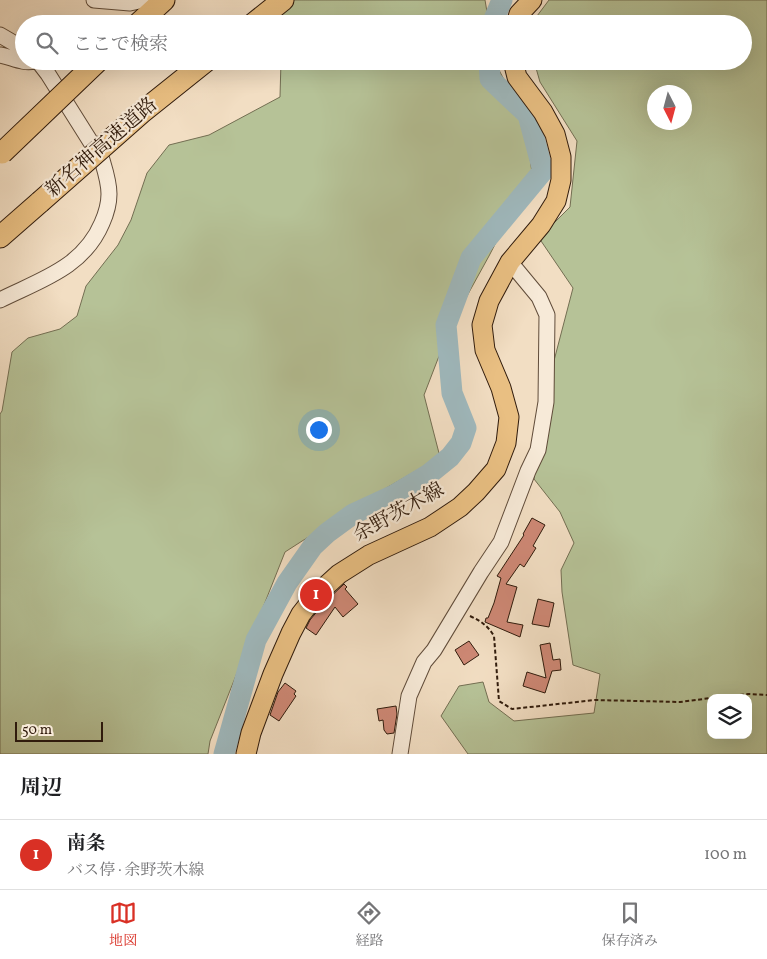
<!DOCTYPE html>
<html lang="ja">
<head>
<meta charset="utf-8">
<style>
  body { margin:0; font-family:Vollkorn,"Noto Serif JP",serif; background:#f2f2f2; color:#202124 }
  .controls { position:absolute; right:15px; bottom:15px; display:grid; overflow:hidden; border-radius:10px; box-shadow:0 5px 20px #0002 }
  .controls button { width:45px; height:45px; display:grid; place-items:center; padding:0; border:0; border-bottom:1px solid #e0e0e0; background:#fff; color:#202124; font:25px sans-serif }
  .compass { position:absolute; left:647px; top:85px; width:45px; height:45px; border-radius:50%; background:#fff; box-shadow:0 5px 20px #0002; rotate:174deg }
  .scale { position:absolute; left:15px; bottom:12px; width:88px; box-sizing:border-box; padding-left:5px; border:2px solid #301b0c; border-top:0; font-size:14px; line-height:18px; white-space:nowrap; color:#301b0c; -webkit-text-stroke:4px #f7ead8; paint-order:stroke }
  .you { position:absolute; left:318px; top:429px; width:18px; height:18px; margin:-12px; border:4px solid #fff; border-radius:50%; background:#1a73e8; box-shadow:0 0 0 8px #1a73e833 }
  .badge { display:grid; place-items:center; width:32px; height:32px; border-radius:50%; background:#d93025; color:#fff; font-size:16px; font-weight:700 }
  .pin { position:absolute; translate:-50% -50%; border:2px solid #fff; box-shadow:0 1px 5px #0006 }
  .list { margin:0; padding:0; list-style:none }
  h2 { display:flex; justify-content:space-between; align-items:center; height:65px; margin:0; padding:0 20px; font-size:21px }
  h2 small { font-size:16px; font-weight:400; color:#757577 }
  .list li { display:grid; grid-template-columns:32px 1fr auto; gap:15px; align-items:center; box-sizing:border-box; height:70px; padding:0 20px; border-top:1px solid #e0e0e0 }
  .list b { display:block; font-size:19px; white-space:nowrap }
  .list p { margin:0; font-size:16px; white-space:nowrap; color:#757577 }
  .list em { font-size:16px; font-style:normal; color:#757577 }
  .icon { flex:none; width:28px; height:28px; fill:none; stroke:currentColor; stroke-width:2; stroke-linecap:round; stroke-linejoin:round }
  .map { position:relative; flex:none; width:767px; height:754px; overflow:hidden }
  .search { position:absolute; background:#fff; box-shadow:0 5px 20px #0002; left:15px; right:15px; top:15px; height:55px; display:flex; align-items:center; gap:12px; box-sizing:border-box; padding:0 18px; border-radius:28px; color:#757577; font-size:19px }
  .sheet { height:135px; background:#fff }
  nav { display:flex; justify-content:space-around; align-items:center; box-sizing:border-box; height:70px; border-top:1px solid #e0e0e0; background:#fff; font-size:14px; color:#757577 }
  nav a { display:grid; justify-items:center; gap:2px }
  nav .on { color:#d93025 }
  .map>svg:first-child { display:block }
  .green { fill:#b6c297; stroke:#736e52; fill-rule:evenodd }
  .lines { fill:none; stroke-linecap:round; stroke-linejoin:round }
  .river { stroke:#9fb9be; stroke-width:21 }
  .building { fill:#ce8875; stroke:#301b0c }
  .minor-casing { stroke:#604c3a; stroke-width:17 }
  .major-casing { stroke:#301b0c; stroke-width:21 }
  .highway-casing { stroke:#301b0c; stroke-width:23 }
  .path { stroke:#301b0c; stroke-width:2; stroke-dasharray:4 2.5; stroke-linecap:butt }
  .minor { stroke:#f7ead8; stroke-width:15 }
  .major { stroke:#e9bf82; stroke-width:19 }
  .highway { stroke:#e9bf82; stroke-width:21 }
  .highway-bridge-casing { stroke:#301b0c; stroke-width:23; stroke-linecap:butt }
  .highway-bridge { stroke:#e9bf82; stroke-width:21 }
  .labels { text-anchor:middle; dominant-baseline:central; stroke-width:4.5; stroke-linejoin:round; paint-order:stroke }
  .street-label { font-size:20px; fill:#301b0c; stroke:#f7ead8 }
</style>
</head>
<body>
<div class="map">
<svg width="767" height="754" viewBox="0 0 767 754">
  <rect width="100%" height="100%" fill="#f2dec3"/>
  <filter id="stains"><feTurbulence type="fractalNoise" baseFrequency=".004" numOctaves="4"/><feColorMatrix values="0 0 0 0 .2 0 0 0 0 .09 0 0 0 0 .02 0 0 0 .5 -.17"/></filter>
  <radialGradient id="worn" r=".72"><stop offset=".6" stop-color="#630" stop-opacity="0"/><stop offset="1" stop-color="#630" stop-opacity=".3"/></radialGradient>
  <path class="green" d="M278,0H485L489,24H282V15Z
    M549,0H767V754H468L441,716L459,686L483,682L489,702L514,721L594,713L600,674L573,665L562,592L561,570L574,543L560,512L534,479L550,376L573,288L539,238L570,207L577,141L540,82L534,61H743V24H531ZM654,92H684V122H654ZM711,698H748V735H711Z
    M281,61H497L499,70L525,120L532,173L489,256L451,325L424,395L440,457L369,498L285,552L210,741L208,754H0V414L2,411L12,352L28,338L60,329L77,316L86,286L118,245L131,220L147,173L169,145L209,135L280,97Z"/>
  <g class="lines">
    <path class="river" d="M492,24L502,0
      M224,754L256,640L287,583L313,546L327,533L353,514L394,495L429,474L450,457L461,443L466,428L452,393L446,325L471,258L543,171L528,115L490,79L489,61"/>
  </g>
  <path class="building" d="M532,518L545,525L533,546L536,548L524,567L520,564L506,584L517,587L507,622L523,625L520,637L485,622L486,618H488L494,603L501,578L497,576L524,535L523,534Z
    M344,584L347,587L345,589L358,604L343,617L335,607L316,635L306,628L310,620L324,603Z
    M538,599L554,603L549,627L532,624Z
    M469,641L479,655L464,665L455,650Z
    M550,643L553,660L560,659L561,670L552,671L545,693L523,686L527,672L546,678L540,645Z
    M285,683L296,691L294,694L296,696L279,721L270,715L278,692Z
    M396,706L397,714L394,733L387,734L384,730L383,720L379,721L377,709Z"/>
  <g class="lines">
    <g class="minor-casing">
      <path id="minor" d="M94,0L130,3L144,0
        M0,35L24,49
        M0,55C12,57 22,64 35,61
        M0,300C40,280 83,268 102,223C106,214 109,204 109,194C109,182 105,170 102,160L48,74L38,61
        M400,754L409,696L424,662L434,650L481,572L501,542L528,471L538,450L546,402L547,315L539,297L510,262"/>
    </g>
    <g class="major-casing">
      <path id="major" d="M516,24L519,14L532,0
        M246,754L251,733L273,674L291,633L301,614L316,595L339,574L369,555L430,527L460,507L476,492L496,469L506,443L509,417L501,388L485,350L482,325L489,301L510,262L541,225L556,201L561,180V157L555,134L543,112L517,77L513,61"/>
    </g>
    <g class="highway-casing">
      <path id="highway" d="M138,24L164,0
        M253,24L283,0
        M0,237L40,202"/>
    </g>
    <path class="path" d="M470,616C481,621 488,626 494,636L499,701L512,709L595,700L680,702L711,698
      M714,698L748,694L767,695"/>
    <use href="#minor" class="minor"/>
    <use href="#major" class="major"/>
    <use href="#highway" class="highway"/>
    <g class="highway-bridge-casing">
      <path id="highway-bridge" d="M2,153L98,61
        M40,202L141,113L206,61"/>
    </g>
    <use href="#highway-bridge" class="highway-bridge"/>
  </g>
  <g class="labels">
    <g class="street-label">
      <text transform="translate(102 148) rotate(-41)">新名神高速道路</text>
      <text transform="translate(399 513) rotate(-29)">余野茨木線</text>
    </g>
  </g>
  <rect width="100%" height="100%" filter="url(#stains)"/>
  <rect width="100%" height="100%" fill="url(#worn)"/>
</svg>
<div class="controls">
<button><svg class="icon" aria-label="layers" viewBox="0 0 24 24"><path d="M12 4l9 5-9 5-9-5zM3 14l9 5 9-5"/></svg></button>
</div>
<svg class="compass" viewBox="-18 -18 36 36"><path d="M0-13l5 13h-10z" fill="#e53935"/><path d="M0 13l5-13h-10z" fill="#757577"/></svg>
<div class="scale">50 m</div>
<div class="you"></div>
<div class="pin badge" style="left:316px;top:595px">1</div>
<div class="search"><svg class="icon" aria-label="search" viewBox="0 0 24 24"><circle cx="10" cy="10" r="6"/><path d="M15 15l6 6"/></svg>ここで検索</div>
</div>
<section class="sheet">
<h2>周辺<small></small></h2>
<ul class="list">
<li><span class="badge">1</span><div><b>南条</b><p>バス停 · 余野茨木線</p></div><em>100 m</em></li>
</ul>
</section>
<nav>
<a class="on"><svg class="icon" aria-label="map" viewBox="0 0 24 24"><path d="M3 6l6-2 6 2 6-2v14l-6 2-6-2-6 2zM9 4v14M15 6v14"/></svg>地図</a>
<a><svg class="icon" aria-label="directions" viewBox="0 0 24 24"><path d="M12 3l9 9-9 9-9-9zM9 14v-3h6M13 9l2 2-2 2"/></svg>経路</a>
<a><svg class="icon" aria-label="saved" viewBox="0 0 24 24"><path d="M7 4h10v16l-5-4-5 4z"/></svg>保存済み</a>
</nav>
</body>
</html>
